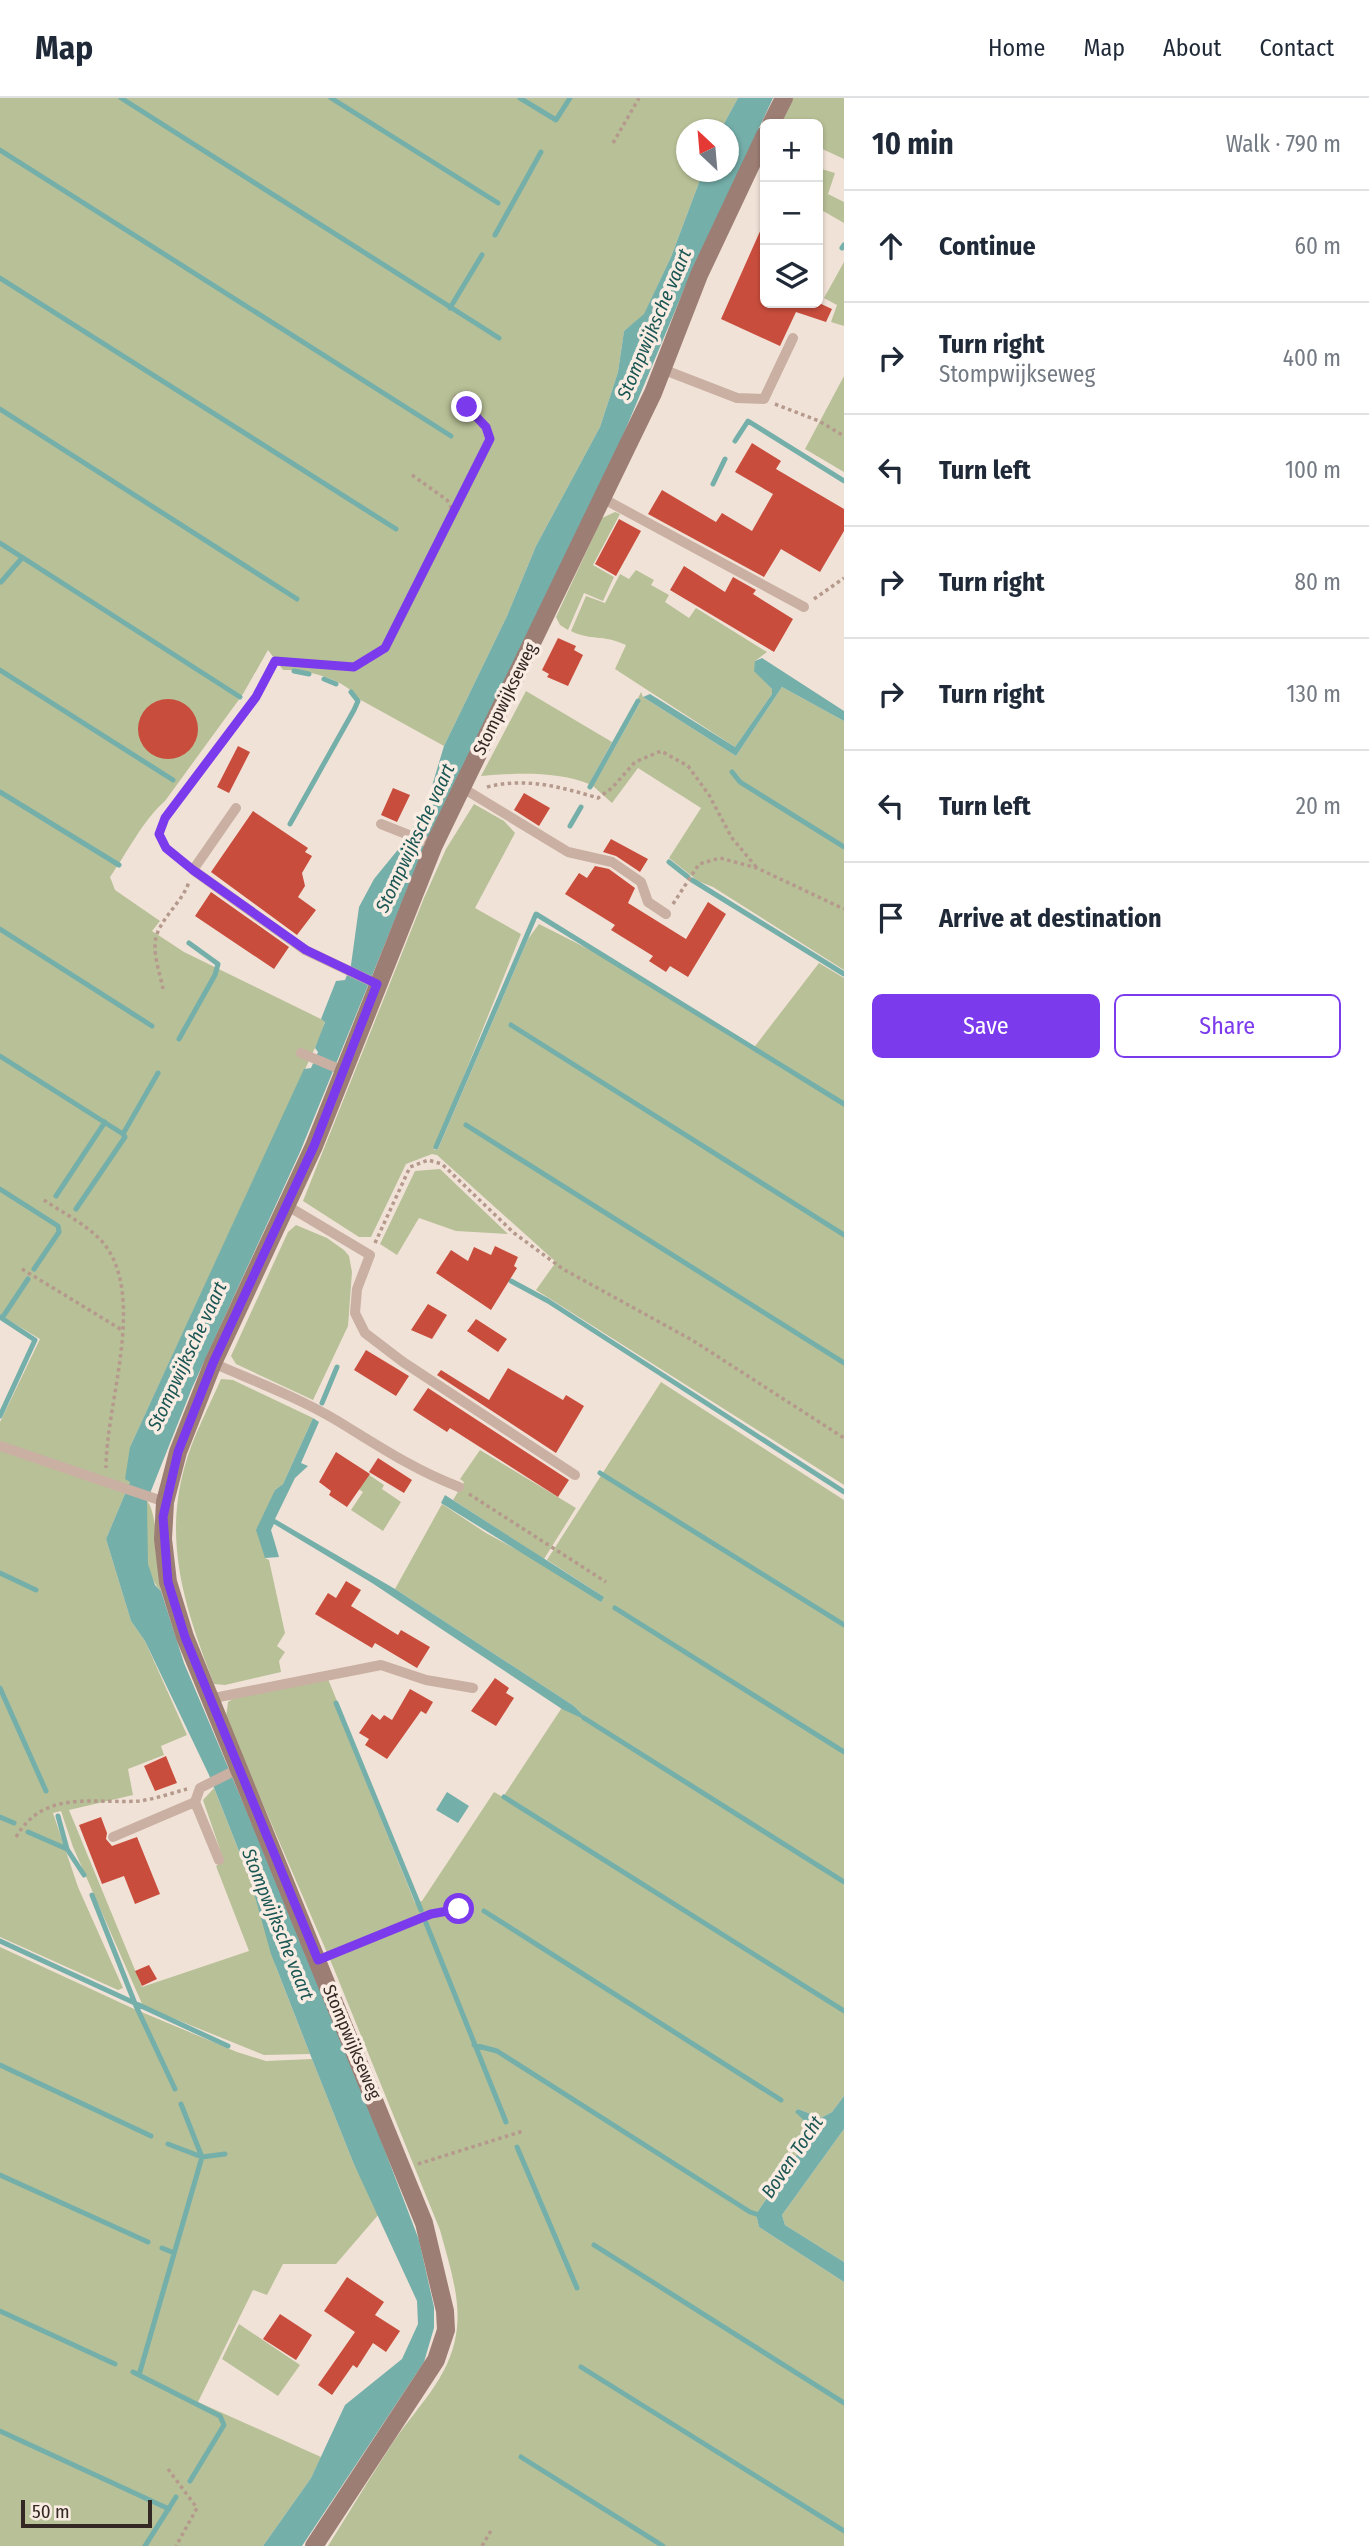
<!DOCTYPE html>
<html lang="en">
<head>
<meta charset="utf-8">
<style>
  body { margin:0; font-family:"Fira Sans Condensed",sans-serif; background:#f2f2f3; color:#1f2937 }
  .controls { position:absolute; right:21px; top:21px; display:grid; overflow:hidden; border-radius:10px; box-shadow:0 2px 5px #0004 }
  .controls button { width:63px; height:63px; display:grid; place-items:center; padding:0; border:0; border-bottom:2px solid #e0e1e3; background:#fff; color:#1f2937; font:35px sans-serif }
  .compass { position:absolute; left:676px; top:21px; width:63px; height:63px; border-radius:50%; background:#fff; box-shadow:0 2px 5px #0004; rotate:334deg }
  .scale { position:absolute; left:21px; bottom:18px; width:131px; box-sizing:border-box; padding-left:7px; border:4px solid #342825; border-top:0; font-size:19px; line-height:24px; white-space:nowrap; color:#342825; -webkit-text-stroke:5px #f9ece3; paint-order:stroke }
  .stop { position:absolute; width:21px; height:21px; margin:-16px; border:5px solid #7c3aed; border-radius:50%; background:#fff }
  .stop.end { background:#7c3aed; border-color:#fff; box-shadow:0 2px 7px #0008 }
  .list { margin:0; padding:0; list-style:none }
  h2 { display:flex; justify-content:space-between; align-items:center; height:91px; margin:0; padding:0 28px; font-size:30px }
  h2 small { font-size:23px; font-weight:400; color:#747a83 }
  .list li { display:grid; grid-template-columns:46px 1fr auto; gap:21px; align-items:center; box-sizing:border-box; height:112px; padding:0 28px; border-top:2px solid #e0e1e3 }
  .list b { display:block; font-size:26px; white-space:nowrap }
  .list p { margin:0; font-size:23px; white-space:nowrap; color:#747a83 }
  .list em { font-size:23px; font-style:normal; color:#747a83 }
  .actions { display:flex; gap:14px; padding:21px 28px }
  .actions a { flex:1; padding:16px 0; border:2px solid #7c3aed; border-radius:10px; text-align:center; font-size:24px; color:#7c3aed }
  .actions .main { background:#7c3aed; color:#fff }
  .icon { flex:none; width:38px; height:38px; fill:none; stroke:currentColor; stroke-width:2; stroke-linecap:round; stroke-linejoin:round }
  .map { position:relative; flex:none; width:844px; height:2448px; overflow:hidden }
  header { display:flex; align-items:center; gap:42px; box-sizing:border-box; height:98px; padding:0 35px; background:#fff; border-bottom:2px solid #e0e1e3 }
  header strong { font-size:33px }
  nav { display:flex; gap:38px; margin-inline-start:auto; font-size:24px }
  main { display:flex }
  aside { flex:1; background:#fff }
  .map>svg:first-child { display:block }
  .green { fill:#b8c097 }
  .water { fill:#75afaa }
  .lines { fill:none; stroke-linecap:round; stroke-linejoin:round }
  .stream { stroke:#75afaa; stroke-width:5 }
  .building { fill:#c94d3d }
  .path { stroke:#b5998d; stroke-width:3.5; stroke-dasharray:3.5 3.5; stroke-linecap:butt }
  .lane { stroke:#c9b0a3; stroke-width:10 }
  .secondary { stroke:#9d7e74; stroke-width:18 }
  .route { stroke:#7c3aed; stroke-width:9 }
  .labels { text-anchor:middle; dominant-baseline:central; stroke-width:7; stroke-linejoin:round; paint-order:stroke }
  .street-label { font-size:18px; fill:#342825; stroke:#f9ece3 }
  .water-label { font-size:19px; font-style:italic; fill:#1a5653; stroke:#f9ece3 }
</style>
</head>
<body>
<header>
<strong>Map</strong>
<nav><a>Home</a><a>Map</a><a>About</a><a>Contact</a></nav>
</header>
<main>
<div class="map">
<svg width="844" height="2448" viewBox="0 0 844 2448">
  <rect width="100%" height="100%" fill="#f1e2d7"/>
  <path class="green" d="M0,0H738L721,31L687,32V74H703L671,159L644,217L624,233L618,274L600,329L536,448L507,518L444,648L359,601C345,581 307,571 283,572L268,552L243,596L165,703C143,722 127,755 110,779L115,792L160,823L152,833L184,854L325,923L320,939L130,1349V1384L106,1441L131,1523L145,1543L187,1637L161,1648L164,1657L128,1671L133,1697L69,1712L142,1889L249,1853L216,1768L224,1763L203,1702L214,1690L250,1781L276,1869L310,1956L264,1957L143,1908L73,1749L61,1713L53,1715L78,1789L123,1890L118,1892L0,1839V1324L40,1241L0,1217Z
    M793,0H844V61L818,49V26H787L783,19Z
    M818,70L835,75L828,96L844,104V125L818,110Z
    M844,164V228L831,224L837,207L824,200Z
    M844,278V374L805,351Z
    M615,414L620,416L593,467L614,479L603,503L584,495L568,532L560,527L556,519L602,420Z
    M636,472L654,482L651,487L669,497L665,504L689,520L696,510L767,554L755,563V573L772,591V596L735,649L615,571L626,547C603,536 590,543 571,533L586,498L605,505L620,476L629,481Z
    M782,589L844,623V872L713,789L698,783L669,760L701,710L638,670L612,705L593,688L640,605L638,600L641,594L643,599L736,658Z
    M526,593L612,644L589,686C557,673 516,675 481,678Z
    M474,706L504,723L515,735L475,810L521,836L434,1052L438,1051L528,841L539,826L604,859L752,952L819,865L844,880V1387L536,1192L556,1164L437,1057L432,1056L406,1066L371,1139H359L303,1103L424,800L446,751Z
    M440,1071L508,1136L456,1133L419,1120L397,1157L380,1146L415,1073Z
    M296,1127L327,1140L344,1152L349,1158L352,1174L348,1228L313,1302L236,1266L231,1258L288,1134Z
    M221,1281L233,1282L313,1320L283,1386L275,1392L265,1460L269,1462L285,1535L277,1548L285,1554L279,1563L281,1574L225,1587L214,1586C187,1515 163,1448 184,1371C192,1340 208,1311 221,1281Z
    M661,1284L844,1402V1998L832,2014L821,2020L798,2011L796,2014L814,2032L756,2116L759,2129L844,2184V2448H328C350,2413 371,2378 394,2343C417,2309 449,2280 456,2237C462,2202 449,2166 440,2132L334,1871L226,1620L228,1604L234,1600L328,1581L337,1603L334,1605L415,1805L422,1803L494,1694L503,1699L563,1608L590,1624L574,1608L395,1491L442,1406L486,1435L604,1499L547,1462Z
    M480,1352L576,1410L544,1461L453,1402L464,1384L460,1381Z
    M359,1370L384,1387L382,1391L401,1404L383,1433L351,1412L363,1394L350,1385Z
    M147,1403C158,1414 158,1473 161,1493C140,1471 147,1431 147,1403Z
    M0,1849L132,1910L237,1954L266,1963L312,1961L353,2064L379,2116L336,2166H283L267,2197L253,2192L198,2304L321,2359L311,2380L263,2448H0Z
    M844,2031V2164L785,2127L782,2117Z
    M239,2226L300,2267L278,2298L222,2261Z"/>
  <path class="water" d="M738,0H773L685,189L614,359L429,738L300,1054L192,1290L147,1403L148,1466L155,1487L161,1493L184,1565L339,1932L419,2142L434,2209V2230L424,2264L302,2448H263L311,2380L345,2307L402,2261L418,2226L417,2203L353,2064L310,1956L271,1856L250,1781L209,1677L145,1543L131,1523L106,1441L130,1384L125,1381L130,1349L304,971L311,970L318,954L315,950L325,924L321,921L336,883L345,882L351,867L359,809L374,781L405,743L426,708L444,648L507,518L536,448L600,329L618,274L624,233L644,216L671,159L703,74H729V32L721,31Z
    M762,560L844,613V623L782,589L736,658L643,599L650,596L735,649L772,596V591L754,573L755,563Z
    M313,1320L319,1324L301,1365L308,1368L295,1380L275,1421L395,1491L574,1608L590,1624L562,1611L372,1485L274,1426L271,1432L279,1459L265,1460L256,1432L275,1392L283,1386Z
    M445,1397L604,1499L601,1504L441,1405Z
    M447,1694L469,1708L458,1725L436,1712Z
    M844,1998V2031L782,2117L785,2127L844,2164V2184L759,2129L756,2116L814,2032L795,2014L798,2011L821,2020L832,2014Z"/>
  <g class="lines">
    <path class="stream" d="M121,0L499,240
      M331,0L498,105
      M520,0L556,22L570,0
      M0,52L451,338
      M495,137L541,54
      M842,150L844,147
      M0,180L396,431
      M450,210L482,157
      M0,311L297,501
      M735,343L748,323L844,383
      M713,386L725,361
      M0,445L240,599
      M1,484L22,460
      M0,572L173,682
      M294,573L309,576
      M324,581L336,586
      M732,674L740,684L844,749
      M590,689L638,603
      M0,694L119,767
      M290,726L354,612L358,603L351,594
      M570,728L581,709
      M669,764L688,779
      M692,782L844,876
      M0,831L152,928
      M511,927L844,1137
      M179,941L215,877L218,866L189,845
      M0,958L123,1036L158,975
      M466,1027L844,1265
      M436,1049L536,816L844,1006
      M0,1091L58,1128L59,1134L34,1171
      M56,1098L105,1024
      M76,1111L125,1039L123,1036
      M511,1183L548,1203L844,1394
      M0,1219L35,1242L0,1318
      M2,1220L28,1181
      M322,1305L337,1269
      M600,1375L844,1527
      M0,1475L36,1492
      M615,1510L844,1654
      M0,1590L46,1693
      M336,1605L421,1812
      M584,1620L844,1784
      M504,1699L844,1913
      M58,1718L67,1751L84,1777
      M0,1719L14,1725
      M28,1734L67,1751
      M92,1797L136,1908L175,1991
      M484,1813L781,2002
      M426,1825L506,2024
      M0,1843L228,1948
      M474,1947L497,1953L750,2114L762,2118
      M0,1967L151,2038
      M168,2046L202,2059L225,2056
      M517,2049L577,2190
      M0,2077L148,2144
      M594,2147L844,2305
      M162,2150L174,2155
      M0,2213L115,2266
      M581,2269L844,2433
      M133,2274L220,2318L224,2327L190,2383
      M139,2277L202,2059L181,2006
      M0,2333L169,2411
      M521,2359L663,2448
      M145,2448L176,2399"/>
  </g>
  <path class="building" d="M765,122V205H819L832,211L826,224L796,214L780,248L721,221Z
    M752,345L781,363L776,371L844,411V433L820,474L781,451L764,479L648,416L662,392L716,424L722,415L752,433L773,396L735,374Z
    M619,421L641,433L616,478L595,466Z
    M684,468L725,494L733,479L756,492L753,496L793,521L774,554L670,492Z
    M558,540L576,548L574,552L583,557L568,588L547,579L549,576L542,572Z
    M138 631a30 30 0 1 1 60 0a30 30 0 1 1-60 0Z
    M238,648L250,654L229,695L217,689Z
    M393,690L410,697L397,724L381,717Z
    M524,695L550,710L539,728L514,712Z
    M253,713L308,750L305,754L312,758L302,775L305,788L298,799L316,812L297,837L211,774Z
    M611,741L648,761L640,774L616,758L603,754Z
    M595,768L609,771L635,790L628,805L686,841L708,804L726,816L688,879L670,868L666,874L649,863L653,858L611,832L615,827L565,796L579,775L587,780Z
    M211,794L289,849L274,871L195,818Z
    M495,1148L518,1159L514,1168L517,1170L491,1212L436,1175L451,1152L468,1163L474,1149L491,1157Z
    M428,1206L447,1217L432,1241L411,1232Z
    M476,1221L507,1241L498,1254L467,1233Z
    M366,1252L409,1278L396,1298L354,1272Z
    M508,1270L563,1302L566,1297L584,1308L556,1355L437,1277L441,1272L489,1302Z
    M428,1290L569,1382L558,1399L450,1330L447,1334L413,1312Z
    M336,1354L370,1376L347,1409L329,1397L331,1393L319,1384Z
    M378,1360L412,1382L404,1395L369,1374Z
    M346,1483L361,1492L351,1508L398,1537L401,1532L430,1549L417,1570L375,1545L372,1550L315,1516L328,1495L336,1500Z
    M495,1580L509,1590L506,1595L514,1600L496,1628L471,1613Z
    M410,1591L433,1604L426,1616L421,1613L387,1661L365,1647L369,1641L359,1635L372,1616L380,1622L384,1617L392,1622Z
    M166,1658L177,1685L155,1693L144,1668Z
    M101,1719L107,1735L106,1741L112,1748L137,1739L160,1796L135,1806L124,1778L102,1786L79,1727Z
    M149,1867L157,1881L142,1888L135,1873Z
    M347,2179L384,2204L375,2217L400,2233L386,2254L373,2245L357,2270L353,2267L332,2297L318,2287L355,2234L324,2213Z
    M280,2216L312,2237L296,2262L263,2241Z"/>
  <g class="lines">
    <path class="path" d="M613,45L639,0
      M775,306L819,323L844,338
      M412,377L447,402L453,413
      M814,501L844,480
      M487,689C526,679 561,689 598,700L612,690L635,664L661,653L688,668L709,697L732,740L757,770
      M184,764L166,750L159,736L165,720L256,599L275,563L354,569L385,550L490,341L486,329L453,296
      M673,806L699,766L720,760L757,770L844,811
      M163,891C160,875 151,852 157,836C164,817 182,804 189,784
      M44,1102C63,1115 91,1129 105,1147C146,1202 106,1305 106,1370
      M375,1145L410,1069L428,1062L442,1066L514,1135L563,1171L692,1242L844,1340
      M22,1171L122,1232
      M469,1396L606,1484
      M16,1739C44,1691 93,1706 139,1703C155,1701 172,1695 187,1691
      M332,1856L431,1816L459,1811
      M418,2066L523,2033
      M168,2371L197,2410L176,2448
      M482,2448L492,2431"/>
    <path class="lane" d="M662,271L737,300L764,301L793,240
      M602,400L804,509
      M461,689L568,754L612,764L641,784L648,804L666,816
      M236,710L193,772L305,852L377,886
      M381,726L434,747
      M301,955L344,973
      M286,1107L370,1157L357,1191L355,1215L365,1235L403,1264L575,1377
      M213,1265C254,1283 297,1299 336,1322C377,1347 414,1372 459,1389
      M0,1348L165,1404
      M209,1601L381,1567L426,1582L473,1590
      M195,1704L219,1762
      M113,1739L195,1704L200,1690L238,1671"/>
    <path class="secondary" d="M771,26L784,0
      M314,2448L436,2262L446,2232L445,2213L424,2125L185,1539L168,1484L163,1441L165,1404L178,1354L213,1265L314,1048L434,747L653,295L699,177L765,37"/>
  </g>
  <g class="lines">
    <path class="route" d="M459,1811L431,1816L318,1862L185,1539L168,1484L163,1419L178,1354L213,1265L314,1048L377,886L306,852L193,772L166,750L159,736L165,720L256,599L275,563L354,569L385,550L490,341L486,329L467,309"/>
  </g>
  <g class="labels">
    <g class="street-label">
      <text transform="translate(505 601) rotate(-64)">Stompwijkseweg</text>
      <text transform="translate(352 1944) rotate(67)">Stompwijkseweg</text>
    </g>
    <g class="water-label">
      <text transform="translate(654 226) rotate(-67)">Stompwijksche vaart</text>
      <text transform="translate(415 740) rotate(-65)">Stompwijksche vaart</text>
      <text transform="translate(187 1258) rotate(-65)">Stompwijksche vaart</text>
      <text transform="translate(278 1826) rotate(68)">Stompwijksche vaart</text>
      <text transform="translate(792 2059) rotate(-56)">Boven Tocht</text>
    </g>
  </g>
</svg>
<div class="controls">
<button>+</button>
<button>−</button>
<button><svg class="icon" aria-label="layers" viewBox="0 0 24 24"><path d="M12 4l9 5-9 5-9-5zM3 14l9 5 9-5"/></svg></button>
</div>
<svg class="compass" viewBox="-18 -18 36 36"><path d="M0-13l5 13h-10z" fill="#e53935"/><path d="M0 13l5-13h-10z" fill="#747a83"/></svg>
<div class="scale">50 m</div>
<div class="stop" style="left:459px;top:1811px"></div>
<div class="stop end" style="left:467px;top:309px"></div>
</div>
<aside>
<h2>10 min<small>Walk · 790 m</small></h2>
<ul class="list">
<li><svg class="icon" aria-label="ahead" viewBox="0 0 24 24"><path d="M12 20V5M6 11l6-6 6 6"/></svg><div><b>Continue</b></div><em>60 m</em></li>
<li><svg class="icon" aria-label="right" viewBox="0 0 24 24"><path d="M7 20v-9h11M14 6l5 5-5 5"/></svg><div><b>Turn right</b><p>Stompwijkseweg</p></div><em>400 m</em></li>
<li><svg class="icon" aria-label="left" viewBox="0 0 24 24"><path d="M17 20v-9H6M10 6l-5 5 5 5"/></svg><div><b>Turn left</b></div><em>100 m</em></li>
<li><svg class="icon" aria-label="right" viewBox="0 0 24 24"><path d="M7 20v-9h11M14 6l5 5-5 5"/></svg><div><b>Turn right</b></div><em>80 m</em></li>
<li><svg class="icon" aria-label="right" viewBox="0 0 24 24"><path d="M7 20v-9h11M14 6l5 5-5 5"/></svg><div><b>Turn right</b></div><em>130 m</em></li>
<li><svg class="icon" aria-label="left" viewBox="0 0 24 24"><path d="M17 20v-9H6M10 6l-5 5 5 5"/></svg><div><b>Turn left</b></div><em>20 m</em></li>
<li><svg class="icon" aria-label="arrive" viewBox="0 0 24 24"><path d="M6 21V4h12l-3 4 3 4H6"/></svg><div><b>Arrive at destination</b></div></li>
</ul>
<div class="actions"><a class="main">Save</a><a>Share</a></div>
</aside>
</main>
</body>
</html>
